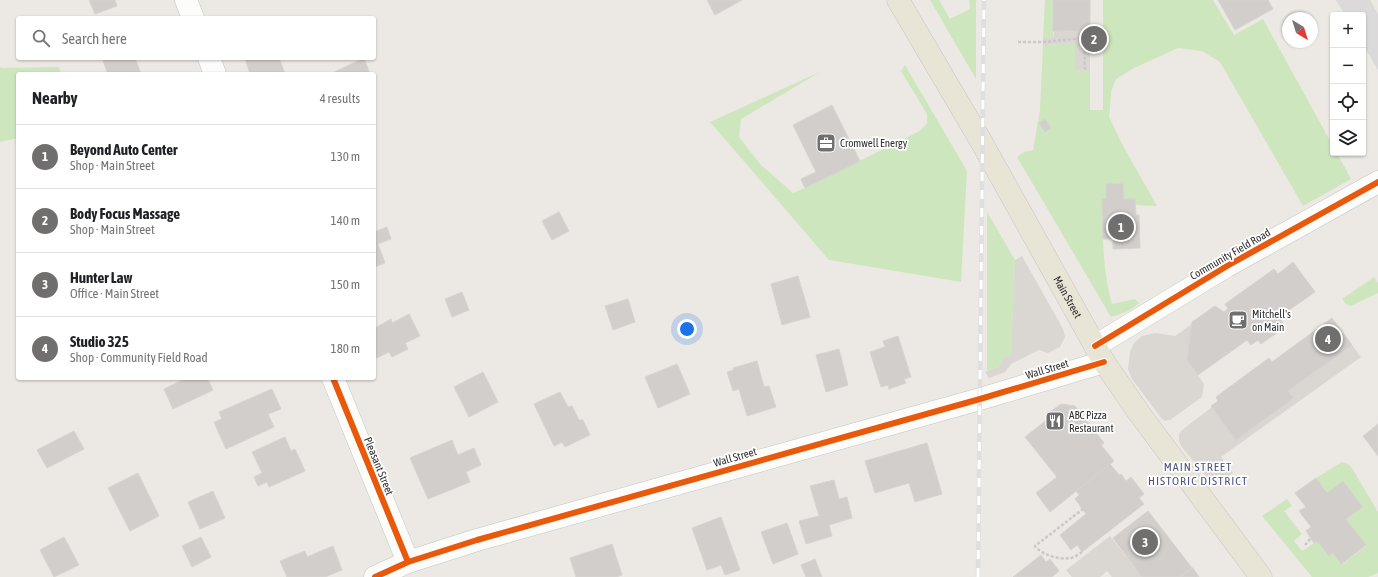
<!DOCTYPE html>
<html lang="en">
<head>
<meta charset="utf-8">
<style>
  body { margin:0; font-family:"Asap Condensed",sans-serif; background:#f6f6f6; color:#202124 }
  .controls { position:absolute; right:12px; top:12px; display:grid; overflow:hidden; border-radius:4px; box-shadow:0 1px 3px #0004 }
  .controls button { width:36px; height:36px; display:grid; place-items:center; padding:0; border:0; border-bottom:1px solid #e0e0e0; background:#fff; color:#202124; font:20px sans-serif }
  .compass { position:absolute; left:1282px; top:12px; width:36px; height:36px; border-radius:50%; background:#fff; box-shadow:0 1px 3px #0004; rotate:142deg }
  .you { position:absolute; left:687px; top:329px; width:14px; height:14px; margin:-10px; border:3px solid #fff; border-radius:50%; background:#1a73e8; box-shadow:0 0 0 6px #1a73e833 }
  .badge { display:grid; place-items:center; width:26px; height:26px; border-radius:50%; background:#706f6e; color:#fff; font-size:13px; font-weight:700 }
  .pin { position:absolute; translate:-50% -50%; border:2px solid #fff; box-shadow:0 1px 4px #0006 }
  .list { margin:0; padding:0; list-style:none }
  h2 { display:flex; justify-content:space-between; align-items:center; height:52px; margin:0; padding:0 16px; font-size:17px }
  h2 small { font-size:13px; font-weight:400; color:#757577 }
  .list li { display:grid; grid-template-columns:26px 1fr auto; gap:12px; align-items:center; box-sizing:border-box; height:64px; padding:0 16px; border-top:1px solid #e0e0e0 }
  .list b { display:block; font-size:15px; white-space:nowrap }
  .list p { margin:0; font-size:13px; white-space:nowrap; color:#757577 }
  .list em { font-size:13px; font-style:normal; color:#757577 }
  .icon { flex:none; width:22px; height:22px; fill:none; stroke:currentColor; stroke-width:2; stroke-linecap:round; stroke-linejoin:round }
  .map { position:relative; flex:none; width:1378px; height:577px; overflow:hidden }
  .search { position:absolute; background:#fff; box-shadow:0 1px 3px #0004; left:16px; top:16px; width:360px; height:44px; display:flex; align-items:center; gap:10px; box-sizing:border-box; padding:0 14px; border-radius:4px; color:#757577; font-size:15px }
  .panel { position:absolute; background:#fff; box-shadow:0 1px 3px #0004; left:16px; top:72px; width:360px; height:308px; border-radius:4px }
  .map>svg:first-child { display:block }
  .industrial { fill:#dcd9db }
  .green { fill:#cee6be }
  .plaza { fill:#dad6d2 }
  .building { fill:#d1cecb; stroke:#d7d4d0 }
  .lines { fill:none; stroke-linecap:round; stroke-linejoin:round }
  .minor-casing { stroke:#c5c4c5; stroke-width:23 }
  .primary-casing { stroke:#c6c5c4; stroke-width:23 }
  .path { stroke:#c9c9c8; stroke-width:2.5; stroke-dasharray:3 2; stroke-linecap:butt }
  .minor { stroke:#fcfcfb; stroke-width:22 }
  .primary { stroke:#e8e4d6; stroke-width:22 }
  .rail-casing { stroke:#dfdfe1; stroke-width:4.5 }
  .rail { stroke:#fff; stroke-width:3; stroke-dasharray:9; stroke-linecap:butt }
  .cycleway-casing { stroke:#fff; stroke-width:8 }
  .cycleway { stroke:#e8590c; stroke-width:6 }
  .labels { text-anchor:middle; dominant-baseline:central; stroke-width:3.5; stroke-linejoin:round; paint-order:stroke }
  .poi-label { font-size:11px; fill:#2e2e2e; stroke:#fff; text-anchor:start }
  .street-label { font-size:11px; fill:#2e2e2e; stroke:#fff }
  .neighbourhood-label { font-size:12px; letter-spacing:1px; fill:#4d5680; stroke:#fff }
</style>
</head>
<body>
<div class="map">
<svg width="1378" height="577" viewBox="0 0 1378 577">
  <rect width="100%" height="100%" fill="#ece8e4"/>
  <path class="industrial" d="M1336,0H1370L1378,14V70L1363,45V15H1345Z"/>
  <path class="green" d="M930,0H939L950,19L970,9L969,0H976V79Z
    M1045,0H1053V31L1054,38H1043Z
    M1103,0H1213L1234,35L1263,19L1333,146V153H1337L1351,179L1303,206L1220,62L1202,51L1178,48L1134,68L1116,79L1111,92L1110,109L1109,117L1122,144L1157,206L1135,205V199H1124L1123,184H1106V199H1102C1103,234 1102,270 1112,304L1135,299L1139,303C1131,311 1121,314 1111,317L1017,157L1024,152L1033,150L1040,110L1043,45L1075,43V70L1090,71V110H1103Z
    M905,65L967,171L961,282L829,260L710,122L820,72L741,119L739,137L760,164L793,193L805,188L920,131L927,123V114L901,71Z
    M0,66L1,68L59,67L61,74H18V138L0,142Z
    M987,212L1015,260L1011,354L1005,357L998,367L987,371Z
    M1374,277L1378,283V293L1351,306L1346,304L1342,299Z
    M1342,462L1350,465L1378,512V573L1368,577H1312L1262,516L1287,499L1292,506L1284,511L1302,534L1294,541L1302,551L1317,541L1329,556L1333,553L1342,564L1366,546L1346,519L1362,507L1343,481L1327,493L1316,478Z"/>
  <path class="plaza" d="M1054,30H1090V71L1075,70V43L1043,45V38H1054Z
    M1022,256L1063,329L1065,337L1060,347L1048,353L1039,350L1011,364L1005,372L989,378L985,372L998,367L1005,357L1011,354L1015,260Z
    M1192,324L1187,360L1204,384L1202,397L1170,420L1165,421L1162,419L1132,379L1128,369L1130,352L1134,343L1142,336L1155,333L1175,336Z
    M1352,345L1361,357L1221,457L1233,473L1223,480L1218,483L1209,480L1181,446L1179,440V434L1182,430L1212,407L1236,440L1294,398L1288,391Z
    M1110,536L1142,577H1112L1107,571L1100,577H1072L1066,570Z"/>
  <path class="building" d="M89,0H115L117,6L95,14Z
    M707,0H742L715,15Z
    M1053,0H1090V30L1053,31Z
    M1218,0H1268L1273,9L1235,30Z
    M102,58H135L141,74H108Z
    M245,58H279L285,74H250Z
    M364,58L370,74H330Z
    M832,105L860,161L805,188L801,179L816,172L793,125Z
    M1045,119L1051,128L1045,132L1039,123Z
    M1123,183L1124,199H1135L1136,215H1139L1140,248L1113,249V239H1103L1102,199H1106V184Z
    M559,212L569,231L552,240L542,221Z
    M387,227L391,239L378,244L385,263L374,267V232Z
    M1293,262L1315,292L1279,317L1285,327L1261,344L1258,340L1251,345L1247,340L1198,375L1187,360L1192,322L1215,306L1224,312L1228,309L1225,304L1274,269L1278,274Z
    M798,276L810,317L782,325L771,284Z
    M462,292L469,310L452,317L445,299Z
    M628,299L635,322L613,330L605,306Z
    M409,314L420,336L405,343L408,349L392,357L389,352L377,358L374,351V332L376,331L375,328L391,319L392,323Z
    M1332,318L1352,345L1288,391L1294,398L1236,440L1211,406L1218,401L1216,397L1269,358L1272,362Z
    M898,336L911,377L904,379L906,383L889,389L888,385L881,387L870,352L885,347L883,341Z
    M839,349L848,385L826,392L816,355Z
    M757,361L764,387L769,386L776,407L747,416L739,389L733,391L727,372L734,370L733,368Z
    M677,364L690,394L658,408L645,377Z
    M483,372L498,402L469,417L454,387Z
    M187,378H207L213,390L173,409L164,389Z
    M272,389L281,409L268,414L274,427L226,449L214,422L222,419L219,412Z
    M560,392L568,407L572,406L579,420H583L590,435L565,447L562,442L554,446L534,404Z
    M1061,404L1075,406L1104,443L1101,445L1114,461L1050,512L1036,493L1057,477L1025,437L1053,415L1050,412Z
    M1378,424V456L1363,436Z
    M74,431L84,449L47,468L37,450Z
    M285,437L291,451L295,449L305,471L269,487L267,482L258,486L254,477L262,473L252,452Z
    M452,440L458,455L474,448L481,465L466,472L470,482L428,499L410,458Z
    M927,443L942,494L915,502L909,483L875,493L865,461Z
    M1110,464L1119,475L1121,474L1126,481L1131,477L1144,494L1139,498L1144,504L1082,552L1077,545L1071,550L1060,535L1086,514L1075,499L1079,495L1076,491Z
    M138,473L159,516L130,531L108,488Z
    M1316,478L1327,493L1343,481L1363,507L1346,519L1366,545L1341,564L1333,553L1329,556L1317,541L1314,543L1306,531L1311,527L1299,511L1306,507L1295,493Z
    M834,480L839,499L847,497L852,518L829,525L832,536L806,544L799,521L819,516L810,486Z
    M213,491L225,518L200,529L188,502Z
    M1148,511L1192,568L1180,577H1142L1113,538Z
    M721,517L740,570L725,575L721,565L707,570L692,528Z
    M787,523L798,554L773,564L761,532Z
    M64,537L79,565L54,577L40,550Z
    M201,537L211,557L192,567L182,546Z
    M612,544L622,575L616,577H576L570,558Z
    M333,546L342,570L325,577H287L280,561L305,551L307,557Z
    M1041,555L1046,562L1050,559L1059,571L1052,577H1013Z
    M815,559L822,577H806L801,565Z
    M1192,568H1193L1199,577H1180Z"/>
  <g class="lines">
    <g class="minor-casing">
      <path id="minor" d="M186,0L193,18
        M209,58L215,74
        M1095,346L1227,266L1378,182
        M333,378L408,562
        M375,577L408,562L477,540L980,399L1104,362"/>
    </g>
    <g class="primary-casing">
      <g id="primary">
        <path id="s1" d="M898,0L982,143L1104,362L1139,413L1261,577"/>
      </g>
    </g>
    <path class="path" d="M1018,42H1043L1084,38L1085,71
      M1305,545L1311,538
      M1082,552C1079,554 1075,557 1071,558C1059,560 1042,555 1035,546L1083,509"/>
    <use href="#minor" class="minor"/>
    <use href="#primary" class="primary"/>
    <g class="rail-casing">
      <path id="rail" d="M978,577L984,0"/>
    </g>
    <use href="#rail" class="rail"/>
    <g class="cycleway-casing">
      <path id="cycleway" d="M1095,346L1227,266L1378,182
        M333,378L408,562
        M375,577L408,562L477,540L980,399L1104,362"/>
    </g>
    <use href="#cycleway" class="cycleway"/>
  </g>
  <defs>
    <g id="office-square" transform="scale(1)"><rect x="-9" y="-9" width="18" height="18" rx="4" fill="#706f6e" stroke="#fff"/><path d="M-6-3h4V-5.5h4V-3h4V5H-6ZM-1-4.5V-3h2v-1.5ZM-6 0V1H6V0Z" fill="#fff"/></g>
    <g id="cafe-square" transform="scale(1)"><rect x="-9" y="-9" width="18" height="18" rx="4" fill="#706f6e" stroke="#fff"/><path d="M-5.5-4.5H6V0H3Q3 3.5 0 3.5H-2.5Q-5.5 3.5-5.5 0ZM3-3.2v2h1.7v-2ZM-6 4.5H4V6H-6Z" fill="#fff"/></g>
    <g id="restaurant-square" transform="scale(1)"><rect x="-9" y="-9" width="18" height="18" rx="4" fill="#706f6e" stroke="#fff"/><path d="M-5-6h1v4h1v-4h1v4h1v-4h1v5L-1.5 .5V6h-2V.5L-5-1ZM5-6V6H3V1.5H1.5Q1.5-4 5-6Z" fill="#fff"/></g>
  </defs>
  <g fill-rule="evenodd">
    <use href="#office-square" x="826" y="143"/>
    <use href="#cafe-square" x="1238" y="320"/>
    <use href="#restaurant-square" x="1055" y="421"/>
  </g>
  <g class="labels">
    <g class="poi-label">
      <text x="840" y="143">Cromwell Energy</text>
      <text x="1252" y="314">Mitchell's<tspan x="1252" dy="13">on Main</tspan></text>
      <text x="1069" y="415">ABC Pizza<tspan x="1069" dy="13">Restaurant</tspan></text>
    </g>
    <g class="street-label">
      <text transform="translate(1230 254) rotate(-30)">Community Field Road</text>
      <text stroke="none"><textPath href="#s1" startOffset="342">Main Street</textPath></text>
      <text transform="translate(1047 369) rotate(-17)">Wall Street</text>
      <text transform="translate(735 457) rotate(-16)">Wall Street</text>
      <text transform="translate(379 466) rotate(68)">Pleasant Street</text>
    </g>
    <g class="neighbourhood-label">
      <text x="1198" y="467">MAIN STREET<tspan x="1198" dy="14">HISTORIC DISTRICT</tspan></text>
    </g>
  </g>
</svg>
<div class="controls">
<button>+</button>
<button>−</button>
<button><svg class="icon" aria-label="locate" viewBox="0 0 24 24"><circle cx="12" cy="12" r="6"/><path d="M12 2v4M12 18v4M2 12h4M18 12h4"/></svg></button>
<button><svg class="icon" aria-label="layers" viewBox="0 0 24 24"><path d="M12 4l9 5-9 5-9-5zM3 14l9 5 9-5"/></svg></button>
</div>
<svg class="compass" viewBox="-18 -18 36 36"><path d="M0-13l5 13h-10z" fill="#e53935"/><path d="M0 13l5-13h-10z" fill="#757577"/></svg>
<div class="you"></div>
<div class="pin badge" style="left:1121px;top:227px">1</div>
<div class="pin badge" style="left:1094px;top:39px">2</div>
<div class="pin badge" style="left:1145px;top:542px">3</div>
<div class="pin badge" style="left:1328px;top:339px">4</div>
<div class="search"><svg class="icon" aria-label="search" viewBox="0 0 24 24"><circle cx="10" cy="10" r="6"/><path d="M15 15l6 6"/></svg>Search here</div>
<section class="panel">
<h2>Nearby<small>4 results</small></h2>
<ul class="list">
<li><span class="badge">1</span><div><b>Beyond Auto Center</b><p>Shop · Main Street</p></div><em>130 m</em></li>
<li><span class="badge">2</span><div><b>Body Focus Massage</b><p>Shop · Main Street</p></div><em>140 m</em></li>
<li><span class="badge">3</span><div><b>Hunter Law</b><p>Office · Main Street</p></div><em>150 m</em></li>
<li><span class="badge">4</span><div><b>Studio 325</b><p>Shop · Community Field Road</p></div><em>180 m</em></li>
</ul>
</section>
</div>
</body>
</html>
